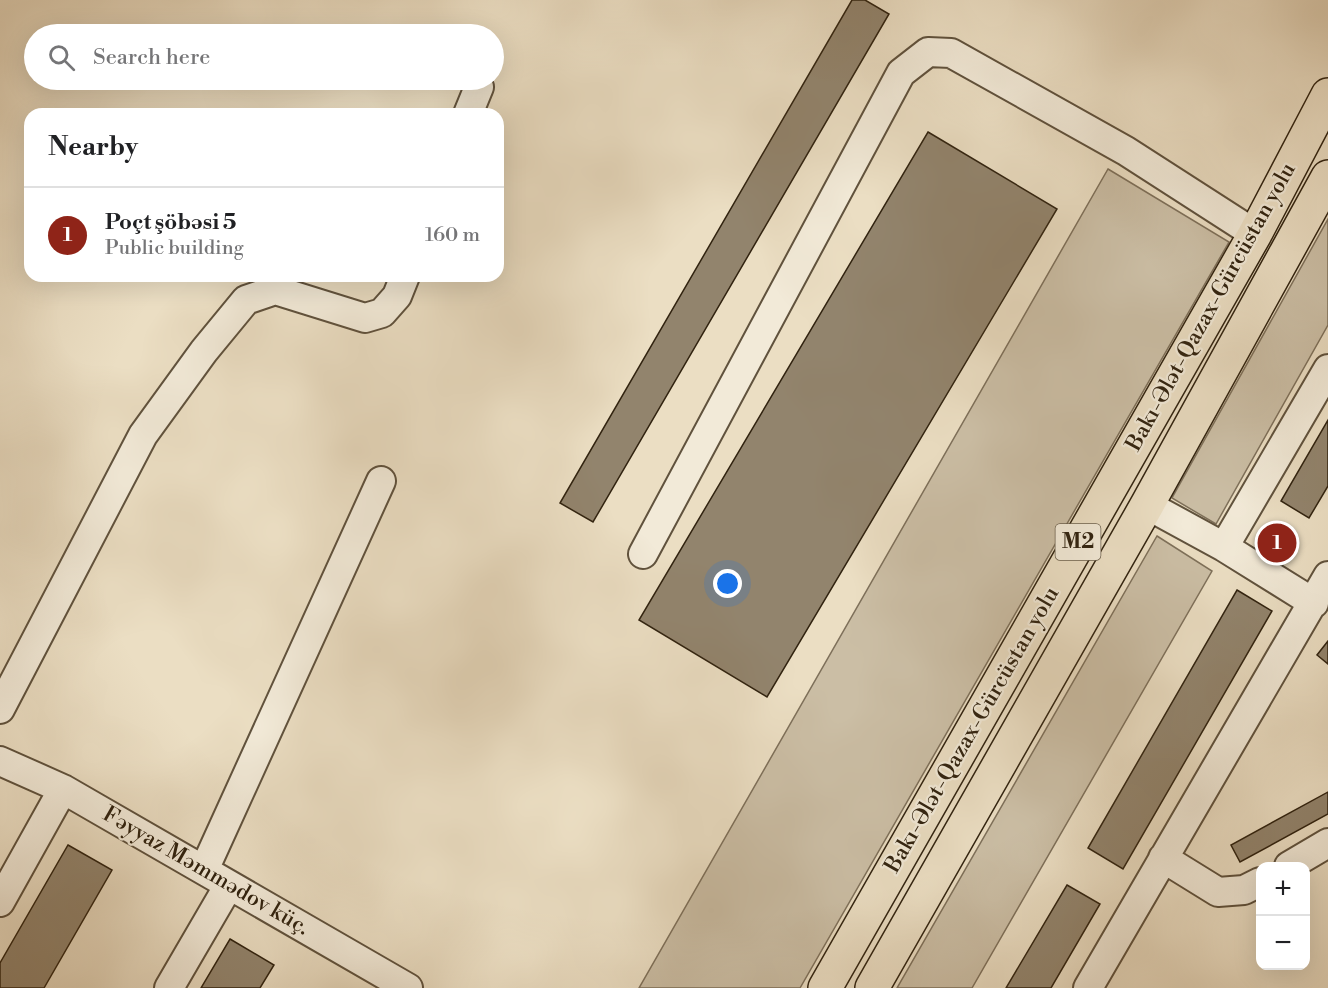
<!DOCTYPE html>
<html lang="en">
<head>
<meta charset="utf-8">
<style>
  body { margin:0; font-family:"Libre Bodoni",serif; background:#f2f2f2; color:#202124 }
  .controls { position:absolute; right:18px; bottom:18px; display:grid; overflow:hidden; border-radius:12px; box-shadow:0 6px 24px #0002 }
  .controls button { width:54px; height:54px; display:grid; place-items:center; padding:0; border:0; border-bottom:2px solid #e0e0e0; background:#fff; color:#202124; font:30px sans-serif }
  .you { position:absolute; left:728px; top:584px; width:21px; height:21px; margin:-15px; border:4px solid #fff; border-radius:50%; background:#1a73e8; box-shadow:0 0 0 9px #1a73e833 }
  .badge { display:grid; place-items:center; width:39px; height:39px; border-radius:50%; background:#8f2418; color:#fff; font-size:20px; font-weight:700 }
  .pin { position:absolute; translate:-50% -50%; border:3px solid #fff; box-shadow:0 2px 6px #0006 }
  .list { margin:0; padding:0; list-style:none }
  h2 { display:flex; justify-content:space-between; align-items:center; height:78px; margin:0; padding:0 24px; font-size:26px }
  h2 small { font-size:20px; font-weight:400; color:#757577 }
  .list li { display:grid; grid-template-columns:39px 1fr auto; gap:18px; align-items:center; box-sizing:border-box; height:96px; padding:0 24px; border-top:2px solid #e0e0e0 }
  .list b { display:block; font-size:22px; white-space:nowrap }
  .list p { margin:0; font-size:20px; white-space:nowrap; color:#757577 }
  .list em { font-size:20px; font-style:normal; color:#757577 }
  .icon { flex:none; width:33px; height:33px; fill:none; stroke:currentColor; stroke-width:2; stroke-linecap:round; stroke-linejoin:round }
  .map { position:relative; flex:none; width:1328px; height:988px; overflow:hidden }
  .search { position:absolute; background:#fff; box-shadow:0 6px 24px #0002; left:24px; top:24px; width:480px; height:66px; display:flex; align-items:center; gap:15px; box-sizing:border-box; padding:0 21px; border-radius:33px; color:#757577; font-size:22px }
  .panel { position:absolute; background:#fff; box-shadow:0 6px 24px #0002; left:24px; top:108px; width:480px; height:174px; border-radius:18px }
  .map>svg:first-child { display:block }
  .green { fill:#cbbea5; stroke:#7e705a; stroke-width:1.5 }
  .building { fill:#92846d; stroke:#312310; stroke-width:1.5 }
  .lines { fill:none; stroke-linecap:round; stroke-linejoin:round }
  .minor-casing { stroke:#60523d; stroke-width:32 }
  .highway-casing { stroke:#312310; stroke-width:36 }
  .minor { stroke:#f2ead8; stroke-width:28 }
  .highway { stroke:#ebdec3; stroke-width:33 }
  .labels { text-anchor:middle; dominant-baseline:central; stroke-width:4.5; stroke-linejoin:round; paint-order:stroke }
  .shield { fill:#f2ead8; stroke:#6b5f4c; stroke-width:1.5 }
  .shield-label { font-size:21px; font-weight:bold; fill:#312310 }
  .street-label { font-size:22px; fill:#312310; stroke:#f2ead8 }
</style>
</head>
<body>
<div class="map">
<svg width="1328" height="988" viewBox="0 0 1328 988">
  <rect width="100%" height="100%" fill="#ebdec3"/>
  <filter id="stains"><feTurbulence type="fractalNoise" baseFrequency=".00333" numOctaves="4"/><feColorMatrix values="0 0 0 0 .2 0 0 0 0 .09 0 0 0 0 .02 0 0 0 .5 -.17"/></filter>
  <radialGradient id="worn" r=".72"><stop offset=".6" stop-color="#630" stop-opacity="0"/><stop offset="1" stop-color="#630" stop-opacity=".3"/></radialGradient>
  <path class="green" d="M1108,169L1229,242L800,988H639Z
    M1328,219V325L1216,524L1172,498Z
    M1157,536L1212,571L972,988H897Z"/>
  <path class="building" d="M852,0H865L889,14L593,522L560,503Z
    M928,132L1057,209L767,697L639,620Z
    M1328,420V486L1309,518L1281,501Z
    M1237,590L1272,611L1123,869L1088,848Z
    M1328,641V664L1317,655Z
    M1328,792V814L1240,862L1231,845Z
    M68,845L112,870L44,988H0V963Z
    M1067,885L1100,904L1051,988H1006Z
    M230,939L274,965L260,988H201Z"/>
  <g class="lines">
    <g class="minor-casing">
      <path id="minor" d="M468,114L479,87
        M1147,505L1224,547L1314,603
        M1224,547L1328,369
        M643,554L901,73L928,52L951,53L1126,151L1255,234
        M0,709L143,435L204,351L246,300L275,290L365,318L382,313L397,296L405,276
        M0,761L63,789L408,988
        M1163,858L1218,892L1244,890L1260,882
        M1289,866L1328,843
        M204,870L381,481
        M0,902L63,789
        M169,988L229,885
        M1088,988L1328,576"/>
    </g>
    <g class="highway-casing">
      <path id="highway" d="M825,988L1255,234L1328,95
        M872,988L1147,505L1328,177"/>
    </g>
    <use href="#minor" class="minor"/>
    <use href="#highway" class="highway"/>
  </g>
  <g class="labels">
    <rect class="shield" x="1055.5" y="524" width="45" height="36" rx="4.5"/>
    <g class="shield-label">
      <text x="1078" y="542">M2</text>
    </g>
    <g class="street-label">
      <text transform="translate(1211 307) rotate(-61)">Bakı-Ələt-Qazax-Gürcüstan yolu</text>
      <text transform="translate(972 730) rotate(-60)">Bakı-Ələt-Qazax-Gürcüstan yolu</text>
      <text transform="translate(206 871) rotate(30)">Fəyyaz Məmmədov küç.</text>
    </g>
  </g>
  <rect width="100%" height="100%" filter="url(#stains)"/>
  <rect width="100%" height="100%" fill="url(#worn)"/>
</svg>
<div class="controls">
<button>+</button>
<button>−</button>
</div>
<div class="you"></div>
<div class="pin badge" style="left:1277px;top:543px">1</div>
<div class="search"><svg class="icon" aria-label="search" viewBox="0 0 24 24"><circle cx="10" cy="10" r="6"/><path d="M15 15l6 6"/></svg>Search here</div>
<section class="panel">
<h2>Nearby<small></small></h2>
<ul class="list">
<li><span class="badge">1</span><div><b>Poçt şöbəsi 5</b><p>Public building</p></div><em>160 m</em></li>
</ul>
</section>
</div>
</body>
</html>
